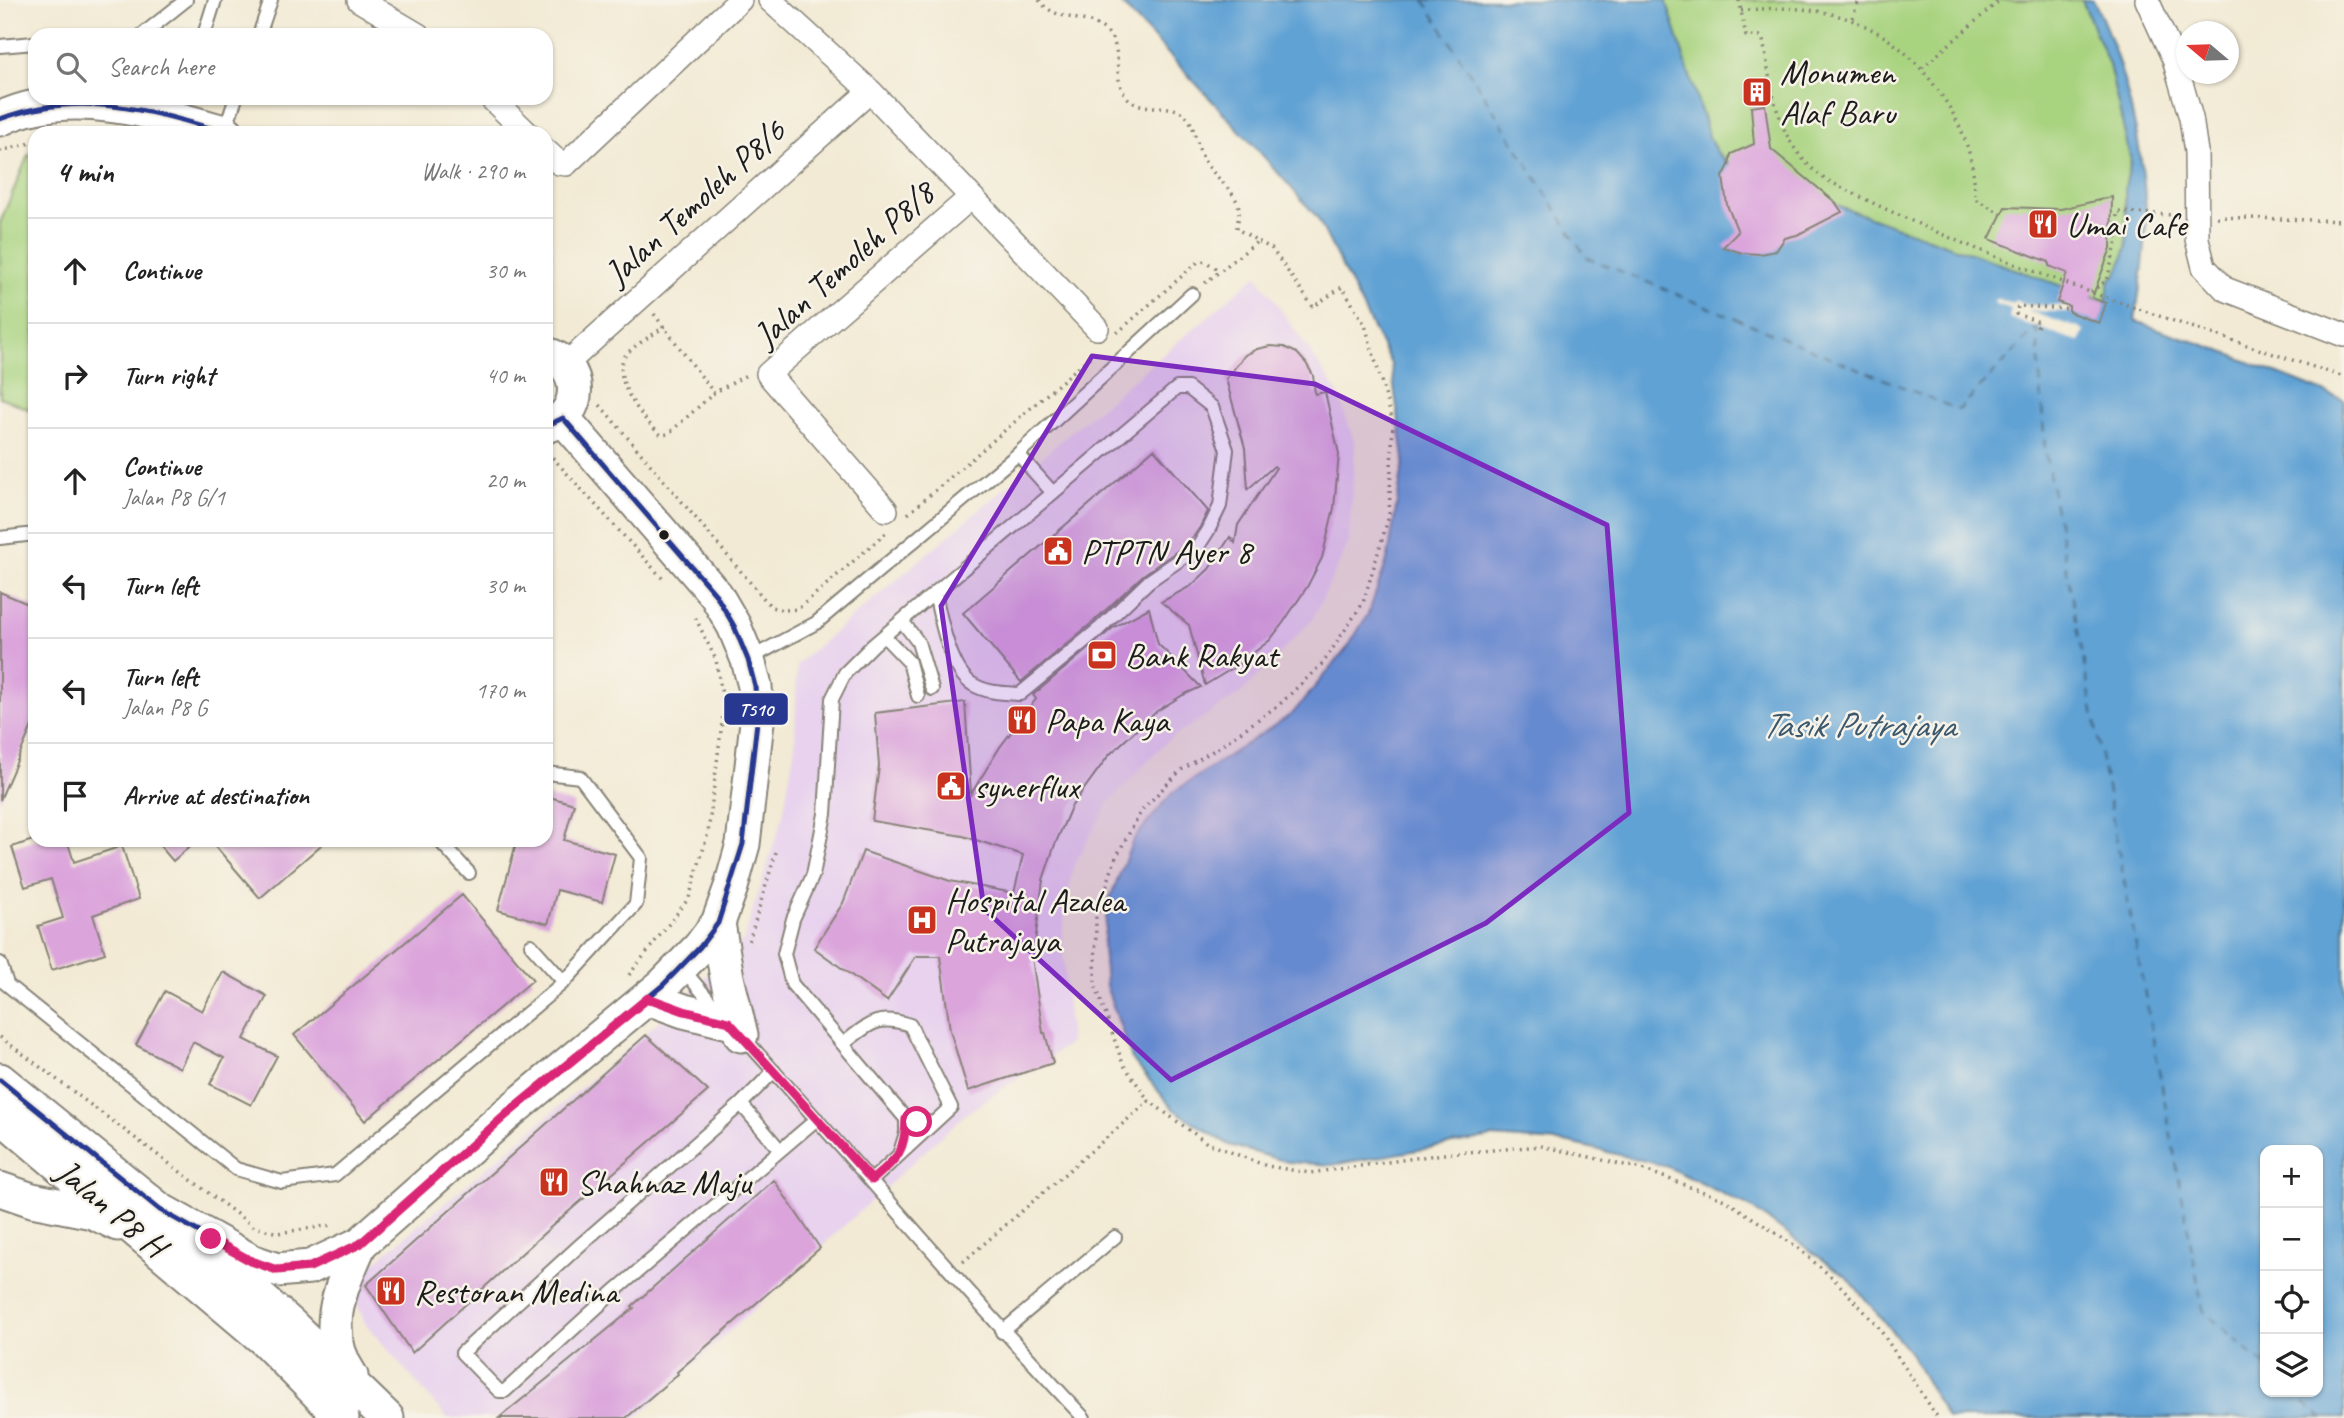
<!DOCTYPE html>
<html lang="en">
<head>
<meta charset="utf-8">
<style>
  body { margin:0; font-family:Caveat,sans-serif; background:#f2f2f2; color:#222 }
  .controls { position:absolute; right:21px; bottom:21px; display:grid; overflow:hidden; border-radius:14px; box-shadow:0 2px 5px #0004 }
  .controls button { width:63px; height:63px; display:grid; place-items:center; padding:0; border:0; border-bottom:2px solid #e0e0e0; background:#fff; color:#222; font:35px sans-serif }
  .compass { position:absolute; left:2176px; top:21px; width:63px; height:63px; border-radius:50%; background:#fff; box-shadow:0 2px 5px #0004; rotate:289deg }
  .stop { position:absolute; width:21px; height:21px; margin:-16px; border:5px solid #db2777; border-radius:50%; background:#fff }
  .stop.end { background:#db2777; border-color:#fff; box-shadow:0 2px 7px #0008 }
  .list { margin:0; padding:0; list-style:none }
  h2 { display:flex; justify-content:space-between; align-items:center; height:91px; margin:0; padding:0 28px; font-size:30px }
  h2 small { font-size:23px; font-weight:400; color:#767676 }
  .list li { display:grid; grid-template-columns:46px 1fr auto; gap:21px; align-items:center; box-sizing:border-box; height:105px; padding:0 28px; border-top:2px solid #e0e0e0 }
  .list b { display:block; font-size:26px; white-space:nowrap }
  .list p { margin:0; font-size:23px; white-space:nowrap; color:#767676 }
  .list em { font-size:23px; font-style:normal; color:#767676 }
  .icon { flex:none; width:38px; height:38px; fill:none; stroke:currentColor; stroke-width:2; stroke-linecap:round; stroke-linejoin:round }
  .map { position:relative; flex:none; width:2344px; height:1418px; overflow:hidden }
  .search { position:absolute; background:#fff; box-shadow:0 2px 5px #0004; left:28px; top:28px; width:525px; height:77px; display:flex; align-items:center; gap:18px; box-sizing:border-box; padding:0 24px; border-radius:21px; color:#767676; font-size:26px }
  .panel { position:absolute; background:#fff; box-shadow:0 2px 5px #0004; left:28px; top:126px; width:525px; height:721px; border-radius:21px }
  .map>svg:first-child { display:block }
  .built { fill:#e8d2ee }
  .green { fill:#a8d37f; stroke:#62784e; stroke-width:2 }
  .water { fill:#61a2d4; stroke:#3e5f78; stroke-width:2; fill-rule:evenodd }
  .pier { fill:#f2ead4 }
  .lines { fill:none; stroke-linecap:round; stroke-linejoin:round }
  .ferry { stroke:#3b586f; stroke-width:2; stroke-dasharray:9 7; stroke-linecap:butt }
  .building { fill:#dba5dc }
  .lane-casing { stroke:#878378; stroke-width:16 }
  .street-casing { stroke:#878378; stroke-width:26 }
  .secondary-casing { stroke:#878378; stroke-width:37 }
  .path { stroke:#878378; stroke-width:3.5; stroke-dasharray:2 5; stroke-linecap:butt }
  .lane { stroke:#fff; stroke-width:12 }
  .street { stroke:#fff; stroke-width:23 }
  .secondary { stroke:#fff; stroke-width:33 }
  .bus-1-casing { stroke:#f7f3e8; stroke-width:10 }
  .bus-1 { stroke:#283890; stroke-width:5 }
  .route { stroke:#db2777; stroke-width:9 }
  .marked { fill:#7b2cbf; fill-opacity:0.2; stroke:#7b2cbf; stroke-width:5; stroke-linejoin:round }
  .bus-dot { fill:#1c1c1c; stroke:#f7f3e8; stroke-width:2.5 }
  .labels { text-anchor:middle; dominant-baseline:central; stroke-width:5; stroke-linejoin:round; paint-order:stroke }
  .poi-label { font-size:35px; fill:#1c1c1c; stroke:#f7f3e8; text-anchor:start }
  .street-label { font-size:35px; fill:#1c1c1c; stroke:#f7f3e8 }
  .water-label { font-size:37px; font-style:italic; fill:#3b586f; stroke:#f7f3e8 }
  .line-badge { stroke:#f7f3e8; stroke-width:2.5 }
  .badge-label { font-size:19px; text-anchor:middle; font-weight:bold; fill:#fff }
</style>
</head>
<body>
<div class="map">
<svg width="2344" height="1418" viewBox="0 0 2344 1418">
  <rect width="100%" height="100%" fill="#f7f3e8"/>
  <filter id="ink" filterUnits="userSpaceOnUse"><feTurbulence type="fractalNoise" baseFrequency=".0143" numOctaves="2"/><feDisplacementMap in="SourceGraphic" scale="14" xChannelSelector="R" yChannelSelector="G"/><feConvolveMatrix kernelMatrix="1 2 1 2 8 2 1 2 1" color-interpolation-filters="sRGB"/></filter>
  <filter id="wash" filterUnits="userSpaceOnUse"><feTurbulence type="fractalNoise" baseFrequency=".00686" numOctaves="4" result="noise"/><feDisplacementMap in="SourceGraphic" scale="28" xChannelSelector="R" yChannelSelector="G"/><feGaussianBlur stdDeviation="1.57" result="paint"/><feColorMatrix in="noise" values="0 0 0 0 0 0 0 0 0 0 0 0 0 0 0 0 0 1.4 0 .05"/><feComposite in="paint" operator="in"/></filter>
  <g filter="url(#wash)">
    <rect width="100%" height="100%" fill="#f2ead4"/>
    <path class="built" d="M1257,275L1337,391L1355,444L1349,542L1313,619L1240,694L1167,741L1109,802L1073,867L1062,934L1070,1043L964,1115L636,1418H447L365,1323L349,1284L645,1034L743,941L783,816L795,745L797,664Z"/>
    <path class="green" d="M1666,0H2082L2109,65L2131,161L2125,188L2127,248L2117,274L2110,279L2106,302L1739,170C1722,161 1714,151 1708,134Z
      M28,155L35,158V412L0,397V223Z"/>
    <path class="water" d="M1118,0H1666L1708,134C1714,151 1722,161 1739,170L2106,302L2110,279L2117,274L2127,248L2125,188L2131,161L2109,65L2082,0H2093C2123,56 2144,150 2146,214C2147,249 2140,286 2135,321L2216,349L2344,400V1418H1947L1910,1353L1848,1278L1750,1207L1666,1166L1570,1143L1493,1137L1332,1165L1288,1162L1229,1145L1173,1109L1132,1059L1106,986L1103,946L1108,903L1133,840L1172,793L1293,713L1348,647L1369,612L1388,557L1404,459L1391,364L1317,217L1257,149ZM2265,1150H2318V1392H2265Z"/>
    <path class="pier" d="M1996,299L2013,304L2015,300L2027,305L2069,306V312L2028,311L2084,330L2080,342L2009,318L2011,309L1994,303Z"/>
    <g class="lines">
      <path class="ferry" d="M1424,0L1586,257L1959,410L2036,328
        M2037,327L2045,451L2203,1310L2265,1366
        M2293,1392L2322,1418"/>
    </g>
    <g id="blocks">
      <path class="building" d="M1765,105L1771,149L1835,202L1842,212L1797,235L1785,238L1776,251L1760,254L1742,253L1723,247L1738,232L1727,205L1723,177L1729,165L1731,154L1754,144L1751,107Z
        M2112,197L2111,248L2092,298L2106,303L2099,323L2069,312V306L2057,302L2067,273L2049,266V262L1989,239L2005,207L2061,209Z
        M1270,346L1284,347L1297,353L1306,363L1313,375L1315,394L1325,392L1339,454L1334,508L1322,558L1307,587L1283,623L1270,640L1238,665L1205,685L1189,625L1161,602L1191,586L1209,569L1230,537L1235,543L1238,525L1276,468L1274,466L1248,489L1245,448L1226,379L1245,355L1257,349Z
        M1154,449L1208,511L1200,527L1194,536L1177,551L1143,575L1093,622L1021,682L963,613Z
        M0,592L35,607V719L0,800Z
        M1149,608L1158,644L1201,687L1183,695L1157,711L1109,755L1071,807L1054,847L1043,880L1034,950L1031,951L1043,1033H1045L1053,1063L968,1091L950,1030L940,956H916L887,1001L814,948L843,903L863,851L950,881L1014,893L1023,855L963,836L872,821L879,766L875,713L965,702L971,794L1000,747L1036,699L1033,695L1114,627Z
        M546,796L574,804L564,840L615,854L602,902L557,890L548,924L498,910L517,840H546Z
        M33,840H67L74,862L122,846L139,899L93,915L105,953L52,970L38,926L63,918L51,879L25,887L12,847Z
        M155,840H197L173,861Z
        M210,840H327L260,898Z
        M462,895L533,980L365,1121L294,1035Z
        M223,972L267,996L244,1039L277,1056L251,1105L210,1084L224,1058L193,1042L180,1068L136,1045L165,991L202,1011Z
        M646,1035L708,1091L552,1226L412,1353L366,1285Z
        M774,1180L820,1248L677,1372L678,1374L626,1418H499L634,1308L632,1306Z"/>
    </g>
  </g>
  <g filter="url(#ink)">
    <use href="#blocks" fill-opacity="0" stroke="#878378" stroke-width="2"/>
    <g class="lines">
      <g class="lane-casing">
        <path id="lane" d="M142,35L186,0
          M204,35L215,0
          M259,35L271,0
          M0,46L35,43
          M224,132L236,98
          M1018,454L1053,493
          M0,538L35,534
          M902,621L918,642L932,689
          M884,636L909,662L918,696
          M749,659L816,623L1018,454L1192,294
          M439,840L469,873
          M531,945L564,982
          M0,963L7,984
          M681,967L719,1012
          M0,979L236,1169L282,1182L335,1175L564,982L636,904L641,858L580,777L546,773
          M741,1035C857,1162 966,1293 1084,1418
          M843,1044C869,1024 877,1014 910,1025L951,1107L872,1180
          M774,1071L741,1104L579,1246L462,1353L499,1391H505L617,1289L817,1119
          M741,1104L780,1150
          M933,1123L906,1119L792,984L784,954L793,919L813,875L825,814L832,699L845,673L873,645L1177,388H1188L1212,407L1227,450L1220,506L1208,531L1197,548L1149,581L1099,629L1020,694C1003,693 987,693 972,684C950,670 940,617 935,593
          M900,1152L906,1133V1119
          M1002,1332L1115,1237"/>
      </g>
      <g class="street-casing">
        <path id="street" d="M359,0L418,35
          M770,0L870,91L1097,328
          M2147,0L2174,59L2191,118L2196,152L2197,239L2204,267L2225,289L2344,335
          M491,98L527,133
          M546,151L559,163L566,164L740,0
          M566,364L870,91
          M886,510L768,374L970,198"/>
      </g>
      <g class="secondary-casing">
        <path id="secondary" d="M0,119C68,85 159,113 227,133
          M546,354C584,364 584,416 546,426
          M718,923L727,978L741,1035
          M648,998L684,1011L729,1022
          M0,1080L160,1210L292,1326L387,1418
          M0,1115L266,1341L342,1418
          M0,1189L32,1200L93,1212L118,1224
          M160,1210L251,1261L277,1270L310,1267L360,1244L507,1114L663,985L700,947L718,923L731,887L743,844L757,722L755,686L748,660L734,626L716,595L563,418
          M351,1376C320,1331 340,1289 360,1244"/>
      </g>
      <path class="path" d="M1039,0C1057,24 1086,13 1106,31C1125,48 1111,78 1126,96C1142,115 1168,100 1185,115C1196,125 1196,147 1204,160C1212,175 1236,191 1239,208C1240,213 1237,223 1237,229L1272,249L1313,307L1342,287L1365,325L1393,422L1389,516L1363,603L1323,663L1280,704L1219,747L1181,770L1142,810L1116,857L1096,918L1095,984L1123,1064L1149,1101L1207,1143L1267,1166L1310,1173L1444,1154L1541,1146L1642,1169L1725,1200L1794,1245L1834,1279L1877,1325L1938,1418
        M1739,0L1746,36H1760L1763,40C1773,95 1776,144 1825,179C1990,265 2168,319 2344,377
        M1741,11C1824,0 1889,21 1937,89C1962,123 1975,157 1975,199L2002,214
        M1852,18L1859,0
        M1922,68L2000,0
        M0,151L35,142
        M2217,217L2344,221
        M1205,283L1258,241
        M2091,292L2107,280L2116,245L2117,212L2174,215
        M654,314L714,393
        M665,326C655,334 632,346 625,356C610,379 644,421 661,435L668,434L714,393L748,374
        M2037,327L2039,322L2016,314L2018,306L2069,309
        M1117,333L1198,262L1205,261L1218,270
        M600,405L771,607L785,610L798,609L886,533
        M546,455L552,457L663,579
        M908,514L1098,350
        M749,941L776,852
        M629,975L689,898L708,833L724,707L716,660L695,617
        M0,1037L254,1227L278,1233L332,1225
        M963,1262L1149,1101"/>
      <use href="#lane" class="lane"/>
      <use href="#street" class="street"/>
      <use href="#secondary" class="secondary"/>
      <g class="bus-1-casing">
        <path id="bus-1" d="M0,119C80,89 149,110 227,133
          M0,1080L160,1210L251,1261L277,1270L310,1267L360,1244L507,1114L663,985L700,947L718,923L743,844L757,722L755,686L748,660L734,626L716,595L563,418L546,426"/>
      </g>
      <use href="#bus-1" class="bus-1"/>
    </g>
  </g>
  <g class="lines" filter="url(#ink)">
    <path class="route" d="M211,1239L251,1261L277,1270L310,1267L360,1244L507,1114L648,998L684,1011L729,1022L872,1180C896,1159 905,1154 906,1119L917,1122"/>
  </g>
  <path class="marked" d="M1092,356L1315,384L1607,525L1629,813L1486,923L1171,1080L984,909L941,606Z"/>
  <defs>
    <g id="building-square" transform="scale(1.575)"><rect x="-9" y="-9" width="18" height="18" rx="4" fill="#c8321e" stroke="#f7f3e8"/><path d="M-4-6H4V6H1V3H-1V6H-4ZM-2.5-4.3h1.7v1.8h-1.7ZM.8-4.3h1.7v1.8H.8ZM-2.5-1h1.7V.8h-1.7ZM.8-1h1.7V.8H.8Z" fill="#fff"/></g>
    <g id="restaurant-square" transform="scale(1.575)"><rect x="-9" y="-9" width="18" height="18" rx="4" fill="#c8321e" stroke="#f7f3e8"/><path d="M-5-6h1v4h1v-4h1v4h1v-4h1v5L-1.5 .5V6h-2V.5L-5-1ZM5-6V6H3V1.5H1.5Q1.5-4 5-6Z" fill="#fff"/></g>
    <g id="civic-square" transform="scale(1.575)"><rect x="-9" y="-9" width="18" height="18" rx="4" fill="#c8321e" stroke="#f7f3e8"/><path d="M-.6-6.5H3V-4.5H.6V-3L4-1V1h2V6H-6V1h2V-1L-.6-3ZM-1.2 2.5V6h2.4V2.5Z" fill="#fff"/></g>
    <g id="bank-square" transform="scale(1.575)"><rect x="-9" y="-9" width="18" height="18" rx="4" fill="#c8321e" stroke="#f7f3e8"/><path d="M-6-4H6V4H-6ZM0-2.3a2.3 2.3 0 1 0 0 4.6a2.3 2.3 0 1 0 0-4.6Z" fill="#fff"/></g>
    <g id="hospital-square" transform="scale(1.575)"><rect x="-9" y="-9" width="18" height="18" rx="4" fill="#c8321e" stroke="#f7f3e8"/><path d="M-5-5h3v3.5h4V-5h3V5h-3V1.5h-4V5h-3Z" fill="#fff"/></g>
  </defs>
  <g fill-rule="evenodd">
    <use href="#building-square" x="1757" y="92"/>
    <use href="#restaurant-square" x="2043" y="224"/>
    <use href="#civic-square" x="1058" y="551"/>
    <use href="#bank-square" x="1102" y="655"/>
    <use href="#restaurant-square" x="1022" y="720"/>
    <use href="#civic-square" x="951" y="786"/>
    <use href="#hospital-square" x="922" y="920"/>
    <use href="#restaurant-square" x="554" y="1182"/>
    <use href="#restaurant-square" x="391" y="1291"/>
  </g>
  <circle class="bus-dot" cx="664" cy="535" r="6"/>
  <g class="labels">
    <g class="poi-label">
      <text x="1780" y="72">Monumen<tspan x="1780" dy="40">Alaf Baru</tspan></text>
      <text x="2066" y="224">Umai Cafe</text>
      <text x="1081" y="551">PTPTN Ayer 8</text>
      <text x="1125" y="655">Bank Rakyat</text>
      <text x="1045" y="720">Papa Kaya</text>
      <text x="974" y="786">synerflux</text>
      <text x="945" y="900">Hospital Azalea<tspan x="945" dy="40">Putrajaya</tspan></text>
      <text x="577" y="1182">Shahnaz Maju</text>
      <text x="414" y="1291">Restoran Medina</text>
    </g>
    <g class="street-label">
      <text transform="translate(695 202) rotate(-42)">Jalan Temoleh P8/6</text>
      <text transform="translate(844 264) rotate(-42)">Jalan Temoleh P8/8</text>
      <text transform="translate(111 1208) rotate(40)">Jalan P8 H</text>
    </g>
    <g class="water-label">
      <text x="1858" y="724">Tasik Putrajaya</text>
    </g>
  </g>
  <rect class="line-badge" x="723" y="692" width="66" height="34" rx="7" fill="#283890"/>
  <g class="badge-label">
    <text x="756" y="716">T510</text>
  </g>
</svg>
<div class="controls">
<button>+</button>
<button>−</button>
<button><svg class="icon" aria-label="locate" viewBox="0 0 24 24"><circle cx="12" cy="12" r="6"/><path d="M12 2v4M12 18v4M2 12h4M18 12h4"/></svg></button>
<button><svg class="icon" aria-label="layers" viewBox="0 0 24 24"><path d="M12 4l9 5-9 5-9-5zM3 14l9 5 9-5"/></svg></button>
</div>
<svg class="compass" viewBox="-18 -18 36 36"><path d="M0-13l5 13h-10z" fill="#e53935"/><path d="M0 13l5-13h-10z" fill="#767676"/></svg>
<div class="stop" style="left:917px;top:1122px"></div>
<div class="stop end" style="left:211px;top:1239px"></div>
<div class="search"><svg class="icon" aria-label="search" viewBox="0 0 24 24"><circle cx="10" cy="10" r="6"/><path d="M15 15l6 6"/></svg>Search here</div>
<section class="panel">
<h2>4 min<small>Walk · 290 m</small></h2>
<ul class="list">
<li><svg class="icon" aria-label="ahead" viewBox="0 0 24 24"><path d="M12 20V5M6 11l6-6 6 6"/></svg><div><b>Continue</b></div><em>30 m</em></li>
<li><svg class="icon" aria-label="right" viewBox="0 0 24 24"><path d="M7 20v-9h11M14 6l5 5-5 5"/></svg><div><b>Turn right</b></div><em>40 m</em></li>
<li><svg class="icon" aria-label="ahead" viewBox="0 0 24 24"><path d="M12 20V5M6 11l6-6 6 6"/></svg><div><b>Continue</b><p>Jalan P8 G/1</p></div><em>20 m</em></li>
<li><svg class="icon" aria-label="left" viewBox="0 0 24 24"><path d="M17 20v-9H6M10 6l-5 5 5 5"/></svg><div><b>Turn left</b></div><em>30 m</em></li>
<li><svg class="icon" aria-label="left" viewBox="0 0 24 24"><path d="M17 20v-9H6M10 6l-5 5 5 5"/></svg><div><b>Turn left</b><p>Jalan P8 G</p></div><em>170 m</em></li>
<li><svg class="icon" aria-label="arrive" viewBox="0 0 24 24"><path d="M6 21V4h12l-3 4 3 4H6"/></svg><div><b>Arrive at destination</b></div></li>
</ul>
</section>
</div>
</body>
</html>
